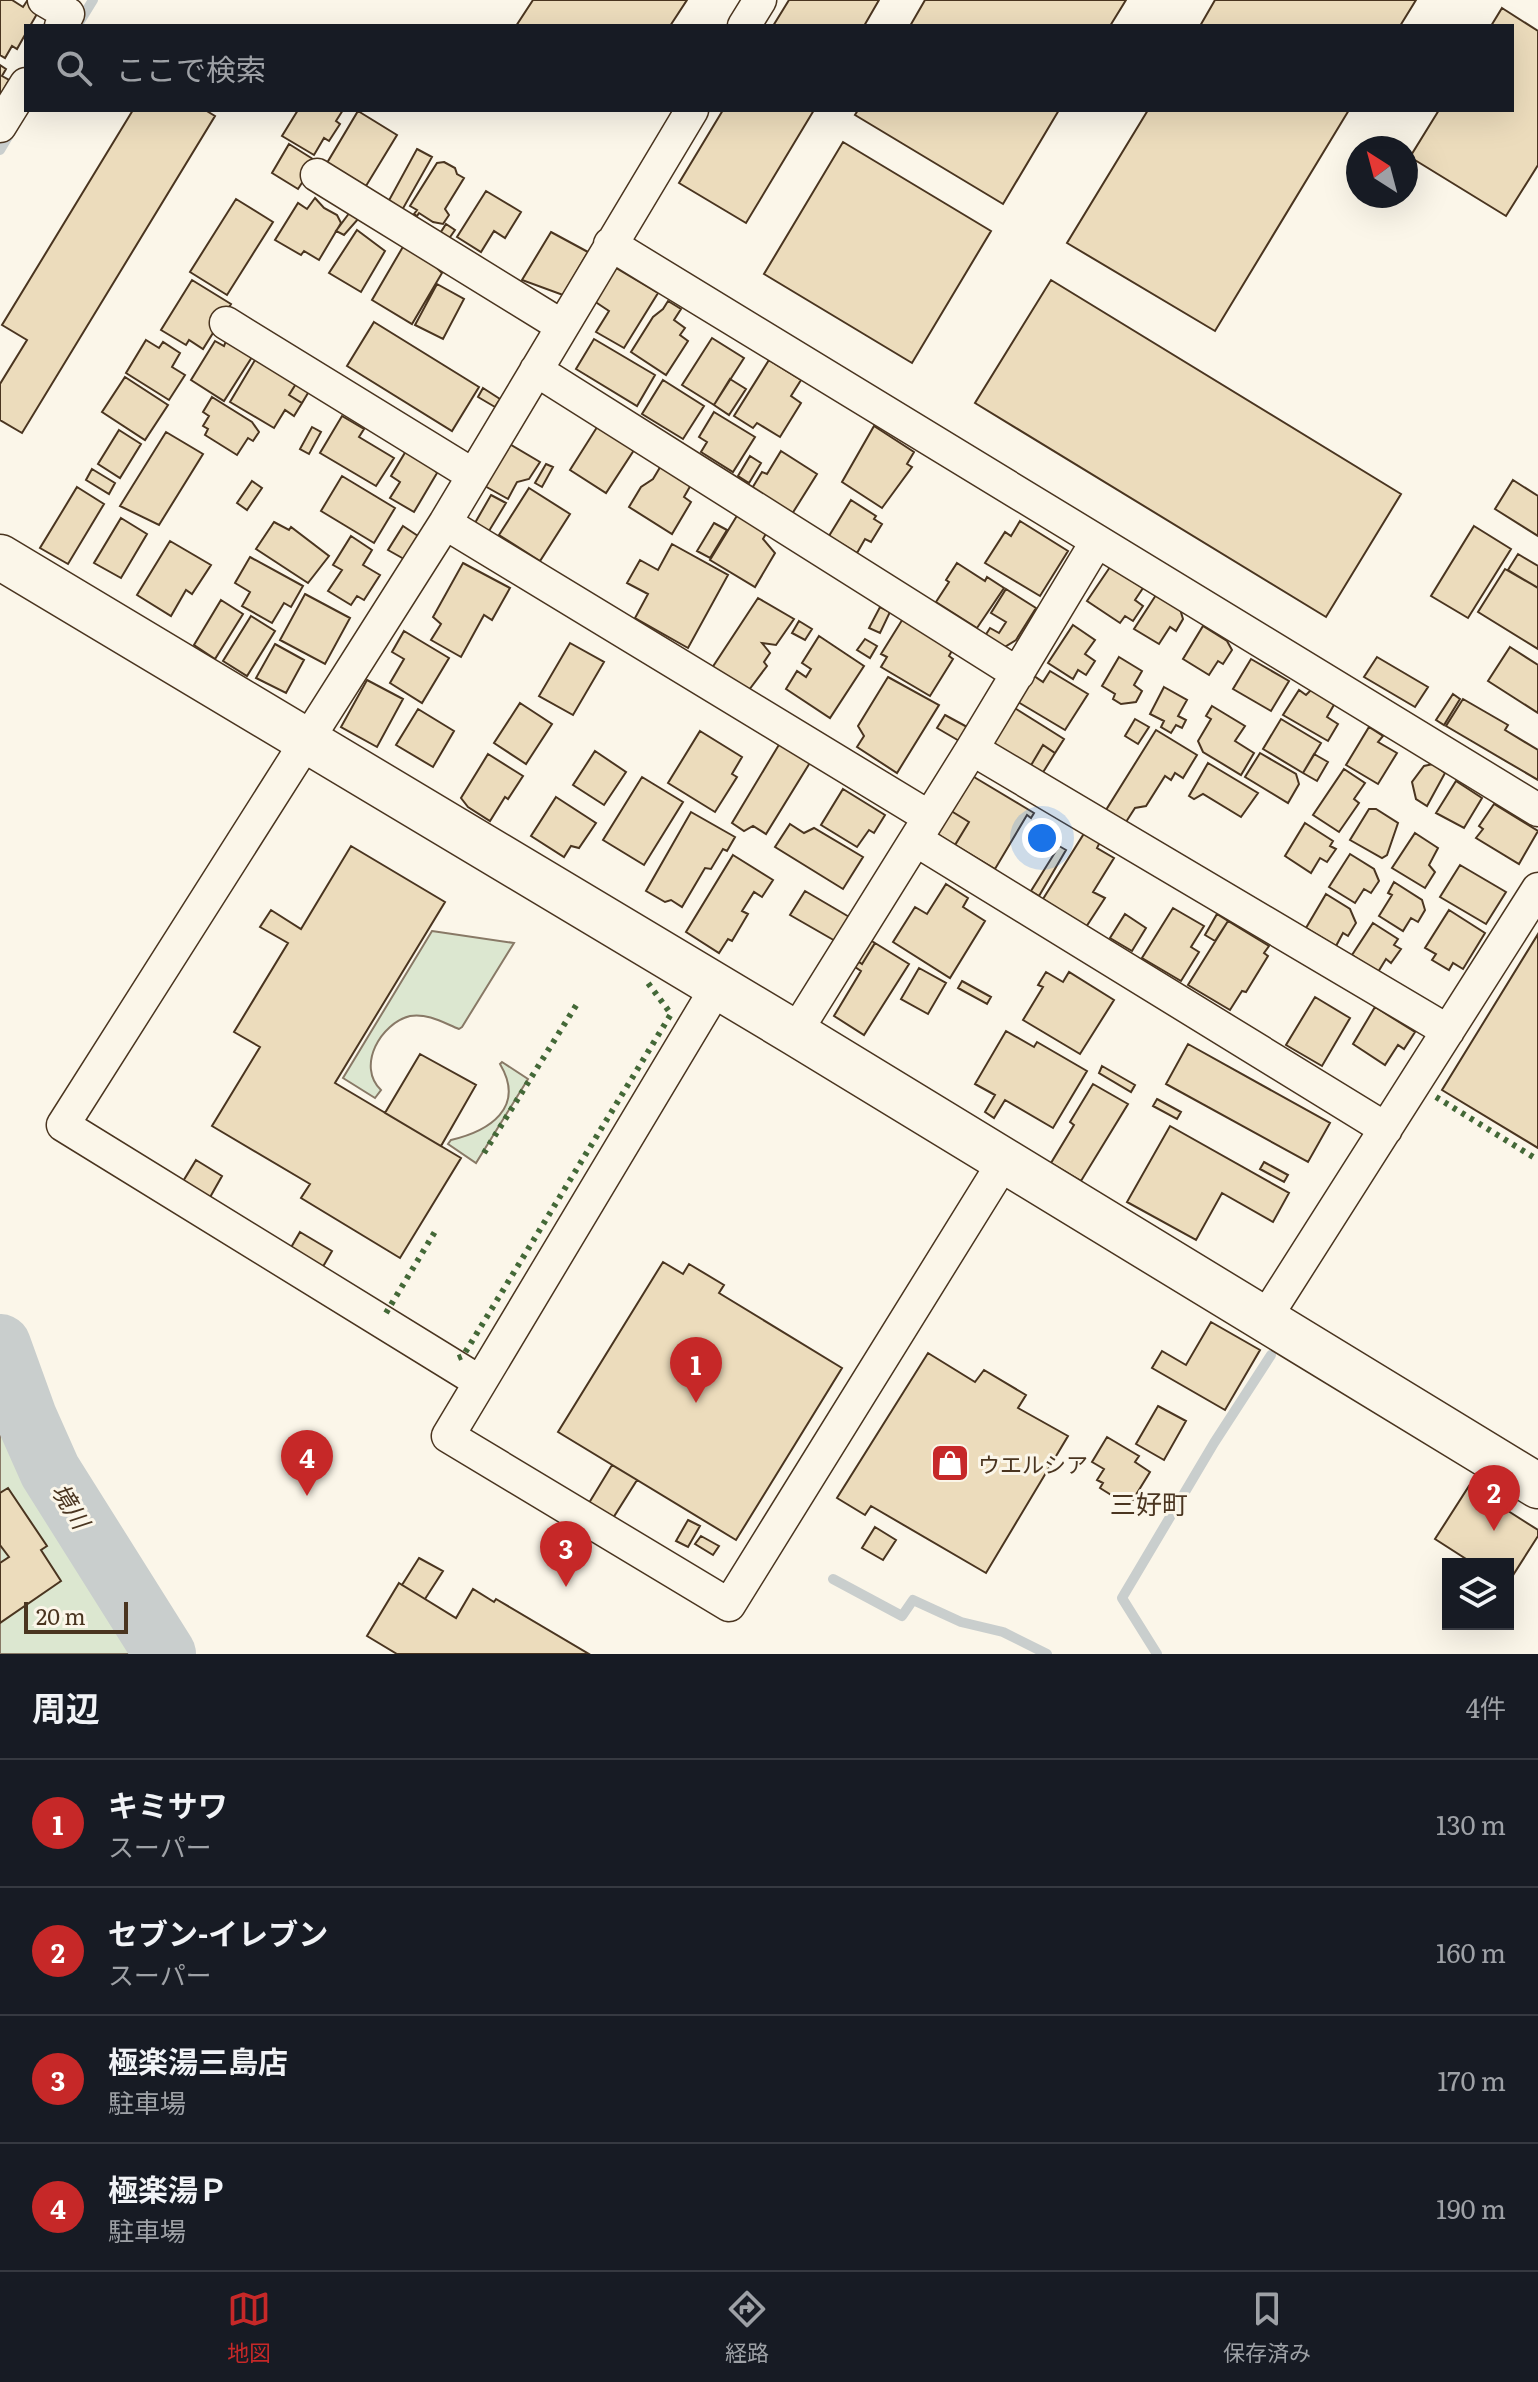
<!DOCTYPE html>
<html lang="ja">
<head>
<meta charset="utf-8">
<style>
  body { margin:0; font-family:Literata,"Noto Sans JP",serif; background:#20242c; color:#f1f3f6 }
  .controls { position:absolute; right:24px; bottom:24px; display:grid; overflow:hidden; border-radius:0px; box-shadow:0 8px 32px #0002 }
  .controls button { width:72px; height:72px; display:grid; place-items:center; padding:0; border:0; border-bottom:2px solid #363941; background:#171b24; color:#f1f3f6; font:40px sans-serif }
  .compass { position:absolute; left:1346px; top:136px; width:72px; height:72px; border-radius:50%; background:#171b24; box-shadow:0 8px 32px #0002; rotate:324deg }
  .scale { position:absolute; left:24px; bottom:20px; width:104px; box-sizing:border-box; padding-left:8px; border:4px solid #4a3520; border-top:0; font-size:22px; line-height:28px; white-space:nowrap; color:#4a3520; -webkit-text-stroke:6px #fbf6e9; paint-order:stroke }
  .you { position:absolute; left:1042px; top:838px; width:28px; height:28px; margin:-20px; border:6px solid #fff; border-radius:50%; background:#1a73e8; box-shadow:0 0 0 12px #1a73e833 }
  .badge { display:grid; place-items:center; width:52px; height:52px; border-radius:50%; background:#c62828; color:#fff; font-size:26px; font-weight:700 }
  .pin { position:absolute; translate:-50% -66px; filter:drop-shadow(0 2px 4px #0008) }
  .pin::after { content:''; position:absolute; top:42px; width:28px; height:24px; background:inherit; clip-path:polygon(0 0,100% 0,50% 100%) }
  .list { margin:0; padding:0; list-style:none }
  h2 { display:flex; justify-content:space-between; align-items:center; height:104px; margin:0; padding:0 32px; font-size:34px }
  h2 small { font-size:26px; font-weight:400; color:#9ea1a6 }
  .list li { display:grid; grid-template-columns:52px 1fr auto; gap:24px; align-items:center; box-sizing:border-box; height:128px; padding:0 32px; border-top:2px solid #363941 }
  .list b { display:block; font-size:30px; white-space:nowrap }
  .list p { margin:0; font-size:26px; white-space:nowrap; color:#9ea1a6 }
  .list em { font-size:26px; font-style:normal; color:#9ea1a6 }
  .icon { flex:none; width:44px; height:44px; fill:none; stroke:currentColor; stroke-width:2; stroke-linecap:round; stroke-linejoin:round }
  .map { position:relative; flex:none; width:1538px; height:1654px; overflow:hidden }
  .search { position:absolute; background:#171b24; box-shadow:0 8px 32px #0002; left:24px; right:24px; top:24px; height:88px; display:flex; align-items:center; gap:20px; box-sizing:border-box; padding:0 28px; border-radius:0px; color:#9ea1a6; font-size:30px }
  .sheet { height:616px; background:#171b24 }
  nav { display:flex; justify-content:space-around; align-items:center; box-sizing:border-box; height:112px; border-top:2px solid #363941; background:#171b24; font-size:22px; color:#9ea1a6 }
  nav a { display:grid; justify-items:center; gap:4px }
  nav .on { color:#c62828 }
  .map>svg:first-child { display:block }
  .green { fill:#dce7d0; stroke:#887966; stroke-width:2 }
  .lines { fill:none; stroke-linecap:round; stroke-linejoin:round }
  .stream { stroke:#c9cecd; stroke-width:10 }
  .river { stroke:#c9cecd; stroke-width:62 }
  .building { fill:#ecdcbc; stroke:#4a3520; stroke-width:2 }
  .street-casing { stroke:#4a3520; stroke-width:35 }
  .secondary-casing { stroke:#4a3520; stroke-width:47 }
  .street { stroke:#fbf6e9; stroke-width:32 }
  .secondary { stroke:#fbf6e9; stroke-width:44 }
  .hedge { stroke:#436837; stroke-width:6; stroke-dasharray:4 6; stroke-linecap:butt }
  .labels { text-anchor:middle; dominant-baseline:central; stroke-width:6; stroke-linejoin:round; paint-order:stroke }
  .poi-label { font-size:22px; fill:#4a3520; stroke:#fbf6e9; text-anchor:start }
  .water-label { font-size:24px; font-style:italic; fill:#4a3520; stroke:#fbf6e9 }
  .quarter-label { font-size:26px; fill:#4a3520; stroke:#fbf6e9 }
</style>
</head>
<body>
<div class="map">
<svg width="1538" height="1654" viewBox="0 0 1538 1654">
  <rect width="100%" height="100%" fill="#fbf6e9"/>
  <path class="green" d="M432,931L514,943L462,1027L459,1029C444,1023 428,1013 410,1016C381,1023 356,1066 381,1090L375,1098L343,1078Z
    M502,1062L528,1079L476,1163L448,1144L451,1140C489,1131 526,1108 500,1064Z
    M0,1390L12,1421L148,1654H0Z"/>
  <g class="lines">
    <path class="stream" d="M77,26L93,0
      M0,150L12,130
      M833,1579L902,1616L913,1600L961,1622L1003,1632L1047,1654
      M1157,1654L1122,1598L1214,1443L1271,1355"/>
    <path class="river" d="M0,1345L26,1417L50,1471L165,1654"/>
  </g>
  <path class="building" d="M0,0H12L23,7L27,1L41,7L30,26H26V33L17,49L12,46L5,58L0,55Z
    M533,0H687L670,26H516Z
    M789,0H879L864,26H773Z
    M925,0H1126L1110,26H910Z
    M1215,0H1416L1400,26H1200Z
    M1502,8L1538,31V165L1506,216L1410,157L1439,110H1512V26H1491Z
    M0,65L6,69L2,76L9,80L0,96Z
    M133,110H205L215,116L22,433L0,420V384L27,340L2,325Z
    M298,110H343L336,121L340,124L329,141L324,138L314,155L282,136Z
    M723,110H814L746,223L679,183Z
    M858,110H1059L1003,204L855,115Z
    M1148,110H1349L1215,331L1067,243Z
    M358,111L397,135L366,186L327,163Z
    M843,142L991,231L912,363L764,274Z
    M289,144L316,161L298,189L272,173Z
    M417,149L432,157L401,212L387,204Z
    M444,162L455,168L457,174L464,178L445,209L449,215L443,224L433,222L419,213L417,216L414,214L417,210L410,206L437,163Z
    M486,191L521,212L505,238L494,231L481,252L457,237Z
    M315,198L324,208L337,215L341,223L319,260L304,251L301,255L275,240L298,203L307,209Z
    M236,199L273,222L227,295L190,272Z
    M350,212L359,218L344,235L336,231Z
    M446,224L455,230L448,240L439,235Z
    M357,230L385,251L361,292L329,273Z
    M551,232L588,252L563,295L522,280Z
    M404,245L426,257L442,273L412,324L372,300Z
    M611,265L658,293L624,348L596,332L609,311L591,299Z
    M192,280L231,304L203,349L189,340L186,345L161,330Z
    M1051,280L1401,494L1326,617L975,403Z
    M437,284L464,299L443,339L415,325Z
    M668,301L681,309L674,320L685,328L680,335L688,341L666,375L631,352L653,317L663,309Z
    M374,322L479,387L452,431L347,366Z
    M712,338L744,358L714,405L682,385Z
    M594,339L655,375L637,406L576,369Z
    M146,340L159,348L163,342L180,353L172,367L185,375L169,400L126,373Z
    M215,341L224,346L226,341L252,357L224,401L191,380Z
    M258,355L299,379L289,395L302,403L294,416L285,410L274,428L230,402Z
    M769,360L801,380L791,396L801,403L780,437L757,423L753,428L734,416Z
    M125,377L168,405L145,440L102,412Z
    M299,379L311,388L302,403L289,395Z
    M730,379L746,389L729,415L714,405Z
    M663,380L704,406L683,439L642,414Z
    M483,388L500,399L495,407L478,397Z
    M212,397L252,422L259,432L253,441L248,438L237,455L205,435L208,429L203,426L209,416L203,412Z
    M714,412L755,437L733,472L701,452L707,442L699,437Z
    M342,416L364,429L359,437L394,458L376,486L320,453Z
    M599,424L636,447L606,493L570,470Z
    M874,426L914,452L907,464L912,467L882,508L842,482Z
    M312,427L321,432L309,454L300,449Z
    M119,430L141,444L120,478L98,464Z
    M166,432L203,454L159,525L120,506Z
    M508,443L540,462L529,479L517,482L508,499L483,485Z
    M409,446L426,457L437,473L414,512L390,498L400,482L391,476Z
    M781,451L817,474L792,514L751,490L762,472L767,474Z
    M750,456L761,463L749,483L738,476Z
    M546,464L553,467L542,487L535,483Z
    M662,464L692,483L684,497L691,502L672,534L629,507L641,487L653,479Z
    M92,469L115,483L109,494L86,480Z
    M342,476L395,508L374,543L321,511Z
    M1513,480L1538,496V536L1495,509Z
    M252,481L262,488L247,510L237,503Z
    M77,487L104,504L68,564L40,548Z
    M529,488L570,514L540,561L499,535Z
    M491,495L506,503L489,531L475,523Z
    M851,500L876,516L874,519L882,524L871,542L865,539L857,553L829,536Z
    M738,514L768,530L763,539L775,553L755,587L710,560Z
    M121,518L147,534L121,578L94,563Z
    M1020,521L1068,551L1040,596L985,563L1005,532L1011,536Z
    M274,522L289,530L291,527L329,556L308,583L256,549Z
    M714,523L727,530L710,558L697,551Z
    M403,526L418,536L404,559L388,550Z
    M1474,526L1511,549L1468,618L1431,596Z
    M351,536L372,550L363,565L380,575L364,600L357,596L351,605L328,591L342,570L333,565Z
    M170,541L211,565L192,594L186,590L171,616L137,595Z
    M672,544L728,575L688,648L635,618L648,594L627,583L640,560L658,570Z
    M1518,554L1538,566V588L1508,570Z
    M250,557L303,586L291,607L284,603L272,623L242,606L250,592L235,583Z
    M463,563L510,588L492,620L484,615L461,657L431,640L441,624L433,617Z
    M957,563L985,581L987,577L1004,588L977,628L936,602L949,582L946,580Z
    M1110,567L1143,588L1135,600L1143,606L1133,621L1125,616L1120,623L1087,601Z
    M1505,569L1538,588V649L1478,612Z
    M1006,589L1036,608L1016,640L1003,648L985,636L990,628L999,633L1006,622L991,613Z
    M305,594L350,618L325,664L280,640Z
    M1156,595L1180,609L1183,619L1176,631L1170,627L1159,644L1134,629Z
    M758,598L794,619L776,645L762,643L770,653L764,662L767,666L749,690L712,668Z
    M221,600L243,614L215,659L194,645Z
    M880,607L890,612L880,633L869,628Z
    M251,616L275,631L247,676L223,661Z
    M904,617L954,647L949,656L953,659L930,696L881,667L887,657L881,654Z
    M799,621L812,629L805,640L792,633Z
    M1073,625L1095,640L1085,654L1095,661L1086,675L1078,670L1073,679L1048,663Z
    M1203,626L1227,641L1232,650L1223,664L1218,661L1209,675L1183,659Z
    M404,631L449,658L422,703L390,683L404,659L392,652Z
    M819,636L864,666L830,718L786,689L797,671L806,677L811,669L802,663Z
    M865,639L877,646L870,658L857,650Z
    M570,643L604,662L573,715L539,696Z
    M275,644L304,660L286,693L256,678Z
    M1510,647L1538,665V713L1488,681Z
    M1119,657L1142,671L1134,685L1142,691L1136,702L1121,704L1113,699L1115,694L1102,686Z
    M1377,657L1428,687L1415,707L1364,677Z
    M1251,659L1289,681L1271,711L1233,689Z
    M1050,671L1088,694L1065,730L1018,702L1034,676L1043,682Z
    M888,677L939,705L897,773L857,747L864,736L858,726Z
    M367,680L403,699L377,747L341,727Z
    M1164,687L1187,700L1178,716L1186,720L1182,728L1176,725L1171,733L1161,727L1164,721L1150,714Z
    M1312,689L1335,703L1327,717L1338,724L1328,741L1283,715L1299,690L1306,695Z
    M1453,694L1460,699L1444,725L1436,720Z
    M1463,699L1508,725L1505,730L1538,750V780L1446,726Z
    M520,703L552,724L526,764L494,743Z
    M1212,706L1245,726L1235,741L1254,753L1241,775L1203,752L1198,741L1211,719L1206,716Z
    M1013,707L1064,739L1055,753L1043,745L1030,767L992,743Z
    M418,709L454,731L433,767L396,745Z
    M945,715L969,728L961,742L937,728Z
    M1135,719L1149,727L1138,744L1125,736Z
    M1281,719L1321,743L1303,773L1263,749Z
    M1369,727L1383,736L1378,742L1397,753L1378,784L1346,765Z
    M1156,730L1197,755L1183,778L1175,773L1171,780L1165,776L1146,806L1135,808L1126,822L1106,810Z
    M700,731L742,757L732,774L737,777L715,812L668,783Z
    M780,743L811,761L766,834L753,826L744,831L732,823Z
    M1043,745L1055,753L1042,774L1030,767Z
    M595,751L626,772L604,805L573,785Z
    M1260,753L1296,774L1299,784L1288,803L1245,777Z
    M488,754L523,776L508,799L505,797L490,821L468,807L461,798Z
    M1314,754L1328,762L1317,781L1303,773Z
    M1208,763L1258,793L1241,817L1203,794L1194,799L1189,796Z
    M1433,764L1445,773L1427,806L1416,799L1412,782L1424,766Z
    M1344,769L1365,783L1354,799L1359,803L1339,832L1313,815Z
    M969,774L1034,813L1031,818L1027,815L995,869L955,845L969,822L948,809Z
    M642,777L683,802L644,865L603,840Z
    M1456,781L1482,798L1464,828L1436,813Z
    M843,789L885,815L874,833L869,830L857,847L821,825Z
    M556,797L596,823L579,848L571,846L564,857L531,836Z
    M1494,804L1538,831L1519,864L1476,838L1483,829L1479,826Z
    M948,809L969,822L955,845L934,832Z
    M1369,809H1376L1398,823L1387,855L1382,858L1350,840Z
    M691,812L735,837L727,851L723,849L711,869L705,868L682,907L671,900L665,902L646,891Z
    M1305,823L1333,841L1330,846L1336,849L1327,862L1320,858L1311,873L1285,856Z
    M790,824L804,833L814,828L863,857L843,889L775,847Z
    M1085,832L1100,842L1097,848L1114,858L1093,892L1105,898L1086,927L1043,899Z
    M1415,833L1438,848L1429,865L1435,872L1425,888L1392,868Z
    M351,846L445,902L335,1083L461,1158L400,1258L301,1198L310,1184L212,1126L260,1047L234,1032L288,943L260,927L271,910L301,929Z
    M1059,846L1066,850L1039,896L1031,891Z
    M1350,854L1374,869L1379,881L1371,893L1364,889L1355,903L1329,887Z
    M733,855L773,880L762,897L754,892L742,911L748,914L732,941L728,939L719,953L686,932Z
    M1460,865L1506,892L1486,924L1440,897Z
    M1394,882L1422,900L1425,910L1418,922L1411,918L1403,931L1379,916L1392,895L1388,893Z
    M946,884L968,898L963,907L985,921L950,978L893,942L915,907L927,914Z
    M805,891L851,918L837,942L790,915Z
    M1326,894L1350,909L1356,923L1348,936L1343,933L1336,946L1306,928Z
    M1173,908L1204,926L1191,947L1199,952L1181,981L1142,958Z
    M1449,910L1485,933L1463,969L1453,963L1449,970L1432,960L1436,954L1425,948Z
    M1125,914L1146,928L1132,951L1110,938Z
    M1217,914L1228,921L1215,941L1205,935Z
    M1228,921L1269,946L1264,953L1268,956L1246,992L1242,991L1230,1010L1188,985Z
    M1373,923L1398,939L1394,945L1401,949L1391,963L1386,959L1378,972L1352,955Z
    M1538,934V1148L1442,1090Z
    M868,939L875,943L862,964L855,959Z
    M875,943L909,964L864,1035L834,1016L861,971L855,967L859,962L862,964Z
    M919,968L946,983L928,1014L901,999Z
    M1046,972L1063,982L1069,972L1114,1000L1080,1054L1023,1020L1043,987L1038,985Z
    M962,981L991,997L987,1004L958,988Z
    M1315,997L1350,1018L1322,1066L1286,1045Z
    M1375,1007L1415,1032L1404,1049L1398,1045L1385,1065L1353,1044Z
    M1006,1031L1034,1047L1037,1042L1087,1071L1053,1128L1005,1100L994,1118L985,1112L995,1095L975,1084Z
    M1188,1044L1330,1123L1308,1162L1166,1084Z
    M420,1054L476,1085L441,1146L385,1113Z
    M1102,1066L1135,1085L1131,1092L1099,1073Z
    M1093,1084L1128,1104L1081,1181L1051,1163L1074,1125L1070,1122Z
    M1157,1099L1181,1112L1177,1119L1153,1106Z
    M1170,1126L1289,1193L1273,1222L1222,1193L1196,1240L1127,1202Z
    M196,1160L222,1176L209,1199L182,1183Z
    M1264,1162L1288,1175L1284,1182L1260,1169Z
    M300,1232L332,1251L321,1270L289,1251Z
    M663,1262L683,1274L689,1264L724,1285L719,1293L842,1368L736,1540L558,1432Z
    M1211,1322L1260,1350L1225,1410L1152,1368L1162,1351L1186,1365Z
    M928,1353L975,1382L984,1370L1026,1395L1018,1408L1068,1436L986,1573L871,1506L865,1515L837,1498Z
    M1158,1406L1186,1421L1164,1460L1136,1444Z
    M1107,1437L1139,1456L1135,1462L1150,1472L1129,1506L1100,1488L1103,1483L1097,1480L1104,1469L1092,1462Z
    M612,1465L637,1480L613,1518L589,1503Z
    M1469,1486L1538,1530V1536L1508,1583V1564H1474L1435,1539Z
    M8,1488L47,1546L41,1550L61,1581L0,1623V1563L9,1557L0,1545V1493Z
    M688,1520L700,1526L688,1547L676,1541Z
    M875,1527L896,1540L883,1560L862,1548Z
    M701,1536L719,1546L713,1555L695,1544Z
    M419,1558L443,1571L425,1599L402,1585Z
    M399,1583L456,1618L473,1589L494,1602L496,1599L589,1654H397L367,1636Z"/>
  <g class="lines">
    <g class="street-casing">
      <path id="street" d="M44,0L68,14L61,26
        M744,26L760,0
        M0,126L26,84
        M317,175L562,326
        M610,244L1538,810
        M226,323L473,475
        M536,370L1018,674
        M445,523L929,817
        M972,749L1448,1031
        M916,840L1386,1129
        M717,987L448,1436L729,1605L1005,1160
        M795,1033L972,749L1097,541
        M1264,1320L1538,889
        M480,1382L63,1125L445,523L692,110"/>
    </g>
    <g class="secondary-casing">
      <path id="secondary" d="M0,557L795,1033L1538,1486"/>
    </g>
    <use href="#street" class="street"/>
    <use href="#secondary" class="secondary"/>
    <path class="hedge" d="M1436,1097L1538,1160
      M484,1153L577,1004
      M386,1313L436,1230
      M458,1358L463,1356L671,1014L648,983"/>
  </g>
  <defs>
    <g id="shop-square" transform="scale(2)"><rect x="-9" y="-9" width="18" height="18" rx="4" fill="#c62828" stroke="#fbf6e9"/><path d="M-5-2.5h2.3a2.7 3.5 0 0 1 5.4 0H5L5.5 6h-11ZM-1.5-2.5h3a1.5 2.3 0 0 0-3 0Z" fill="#fff"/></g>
  </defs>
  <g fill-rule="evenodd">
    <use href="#shop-square" x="950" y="1463"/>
  </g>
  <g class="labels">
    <g class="poi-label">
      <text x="978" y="1463">ウエルシア</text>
    </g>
    <g class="water-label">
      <text transform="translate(72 1505) rotate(58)">境川</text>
    </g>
    <g class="quarter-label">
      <text x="1149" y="1502">三好町</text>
    </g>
  </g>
</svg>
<div class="controls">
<button><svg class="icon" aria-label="layers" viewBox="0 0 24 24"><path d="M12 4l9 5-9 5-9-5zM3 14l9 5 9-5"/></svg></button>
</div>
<svg class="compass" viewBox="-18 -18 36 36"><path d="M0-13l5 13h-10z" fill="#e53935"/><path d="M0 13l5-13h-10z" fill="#9ea1a6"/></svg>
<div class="scale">20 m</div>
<div class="you"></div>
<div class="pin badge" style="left:696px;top:1403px">1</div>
<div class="pin badge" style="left:1494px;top:1531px">2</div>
<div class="pin badge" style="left:566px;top:1587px">3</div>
<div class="pin badge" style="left:307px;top:1496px">4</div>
<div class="search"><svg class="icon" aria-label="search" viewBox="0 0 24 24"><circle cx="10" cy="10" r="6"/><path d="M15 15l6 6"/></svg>ここで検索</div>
</div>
<section class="sheet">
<h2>周辺<small>4件</small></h2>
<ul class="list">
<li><span class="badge">1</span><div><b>キミサワ</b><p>スーパー</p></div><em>130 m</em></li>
<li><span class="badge">2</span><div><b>セブン-イレブン</b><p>スーパー</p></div><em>160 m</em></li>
<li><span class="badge">3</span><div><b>極楽湯三島店</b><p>駐車場</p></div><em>170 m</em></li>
<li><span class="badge">4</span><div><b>極楽湯Ｐ</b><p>駐車場</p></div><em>190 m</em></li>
</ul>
</section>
<nav>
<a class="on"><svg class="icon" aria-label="map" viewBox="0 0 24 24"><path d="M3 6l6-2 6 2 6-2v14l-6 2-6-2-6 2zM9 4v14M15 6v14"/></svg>地図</a>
<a><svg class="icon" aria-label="directions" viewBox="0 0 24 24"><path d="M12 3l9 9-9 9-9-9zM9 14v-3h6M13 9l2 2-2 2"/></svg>経路</a>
<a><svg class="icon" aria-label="saved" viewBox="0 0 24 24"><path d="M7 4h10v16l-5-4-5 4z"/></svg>保存済み</a>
</nav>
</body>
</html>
